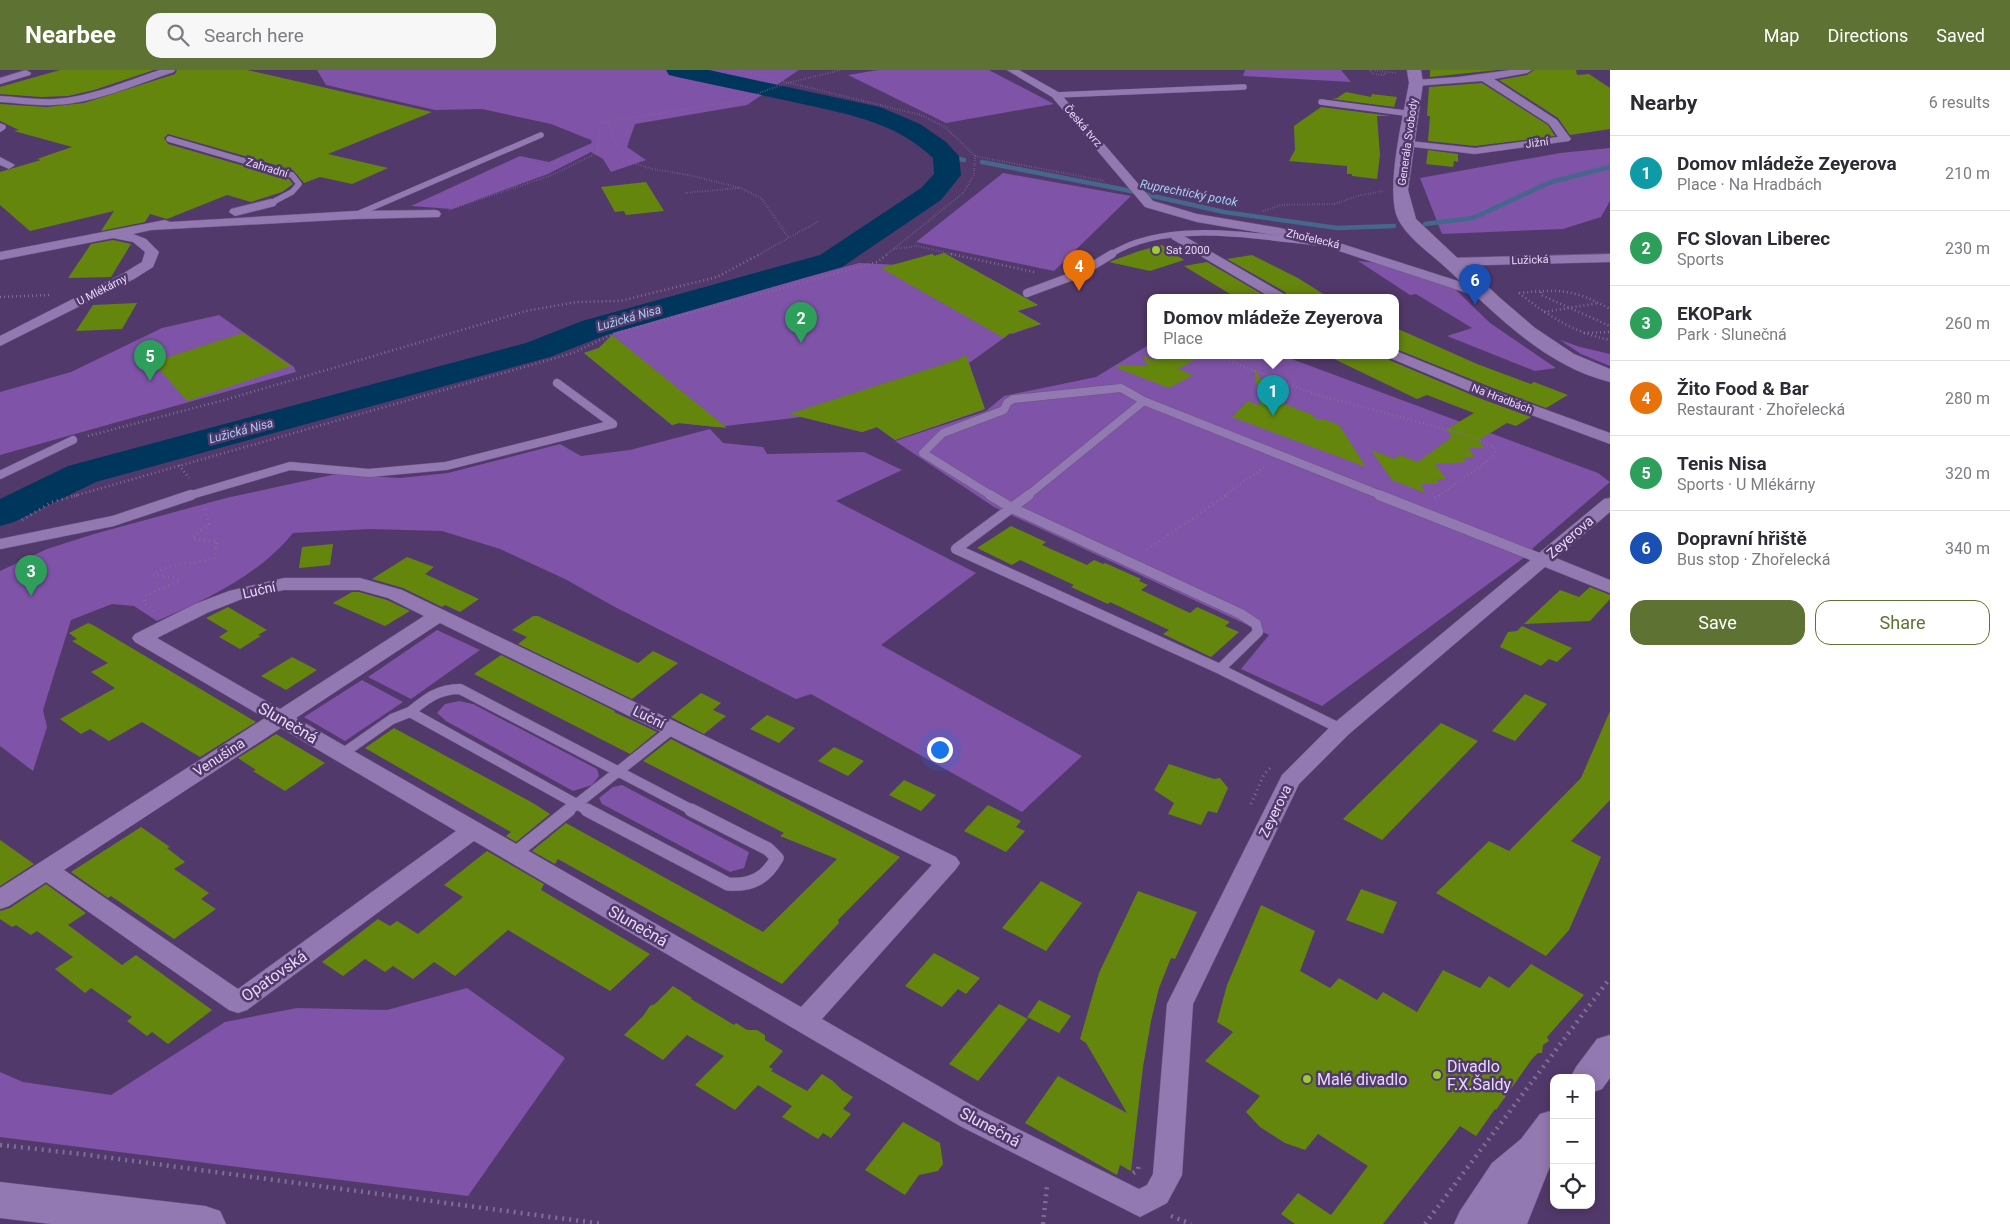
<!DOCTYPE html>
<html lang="en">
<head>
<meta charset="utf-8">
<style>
  body { margin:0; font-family:Roboto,sans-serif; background:#f7f7f7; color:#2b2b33 }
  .controls { position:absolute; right:15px; bottom:15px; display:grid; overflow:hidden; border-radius:10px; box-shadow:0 2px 12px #0003 }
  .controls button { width:45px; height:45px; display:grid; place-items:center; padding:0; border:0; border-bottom:1px solid #e1e1e2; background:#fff; color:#2b2b33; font:25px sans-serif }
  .you { position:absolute; left:939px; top:679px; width:18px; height:18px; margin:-12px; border:4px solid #fff; border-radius:50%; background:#1a73e8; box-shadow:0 0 0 8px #1a73e833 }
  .badge { display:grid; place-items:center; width:32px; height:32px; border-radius:50%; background:#5e7333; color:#fff; font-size:16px; font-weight:700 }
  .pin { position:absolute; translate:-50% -41px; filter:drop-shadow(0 1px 2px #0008) }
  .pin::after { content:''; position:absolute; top:26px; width:18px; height:15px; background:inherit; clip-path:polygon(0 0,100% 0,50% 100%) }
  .popup { position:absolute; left:1147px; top:224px; width:252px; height:65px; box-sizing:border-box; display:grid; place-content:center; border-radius:10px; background:#fff; filter:drop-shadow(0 1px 4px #0005); font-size:16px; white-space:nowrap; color:#7c7c81 }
  .popup b { font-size:19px; color:#2b2b33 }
  .popup::after { content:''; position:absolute; left:50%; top:100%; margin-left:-10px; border:10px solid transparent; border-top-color:#fff }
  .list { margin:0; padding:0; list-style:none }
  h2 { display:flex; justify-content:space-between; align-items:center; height:65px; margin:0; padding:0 20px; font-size:21px }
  h2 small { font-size:16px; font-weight:400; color:#7c7c81 }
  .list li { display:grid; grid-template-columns:32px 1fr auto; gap:15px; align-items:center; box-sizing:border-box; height:75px; padding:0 20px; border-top:1px solid #e1e1e2 }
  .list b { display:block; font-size:19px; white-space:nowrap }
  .list p { margin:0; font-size:16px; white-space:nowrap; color:#7c7c81 }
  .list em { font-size:16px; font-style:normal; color:#7c7c81 }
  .actions { display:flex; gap:10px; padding:15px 20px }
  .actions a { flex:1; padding:11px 0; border:1px solid #5e7333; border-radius:15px; text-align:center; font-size:18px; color:#5e7333 }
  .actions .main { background:#5e7333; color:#fff }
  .icon { flex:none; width:28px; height:28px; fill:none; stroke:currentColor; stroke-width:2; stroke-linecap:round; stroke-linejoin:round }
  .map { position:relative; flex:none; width:1610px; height:1154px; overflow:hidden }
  header { display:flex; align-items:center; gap:30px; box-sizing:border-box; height:70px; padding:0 25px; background:#5e7333; color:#fff }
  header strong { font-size:24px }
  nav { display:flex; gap:28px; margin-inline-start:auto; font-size:18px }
  .search { width:350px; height:45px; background:#f7f7f7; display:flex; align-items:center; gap:12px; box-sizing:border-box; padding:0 18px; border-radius:15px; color:#7c7c81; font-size:19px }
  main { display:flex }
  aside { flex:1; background:#fff }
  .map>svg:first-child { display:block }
  .green { fill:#7e53a8 }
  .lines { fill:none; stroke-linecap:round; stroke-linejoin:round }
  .stream { stroke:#45678b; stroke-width:4.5 }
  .river { fill:#00365c; fill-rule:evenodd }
  .building { fill:#65860d }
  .service-far3-casing { stroke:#6c5682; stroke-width:6 }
  .service-far2-casing { stroke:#6c5682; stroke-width:9 }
  .service-far1-casing { stroke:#6c5682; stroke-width:11 }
  .service-casing { stroke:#6c5682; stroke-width:14 }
  .minor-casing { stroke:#6c5682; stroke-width:1 }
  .secondary-casing { stroke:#6c5682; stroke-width:1 }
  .path-far3 { stroke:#826c98; stroke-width:2; stroke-dasharray:0.5 2; stroke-linecap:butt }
  .path-far2 { stroke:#826c98; stroke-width:2.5; stroke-dasharray:1 3; stroke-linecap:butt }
  .path-far1 { stroke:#826c98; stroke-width:3; stroke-dasharray:1 4; stroke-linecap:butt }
  .path { stroke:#826c98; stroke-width:4.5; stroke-dasharray:2 5; stroke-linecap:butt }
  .service-far3 { stroke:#9379b1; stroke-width:5.5 }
  .service-far2 { stroke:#9379b1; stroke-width:8 }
  .service-far1 { stroke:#9379b1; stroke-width:10 }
  .service { stroke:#9379b1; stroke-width:13 }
  .minor { fill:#9379b1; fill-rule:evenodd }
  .secondary { fill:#9379b1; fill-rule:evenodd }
  .poi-dot { fill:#9cca32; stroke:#52396b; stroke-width:2 }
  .labels { text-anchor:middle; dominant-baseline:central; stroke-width:5; stroke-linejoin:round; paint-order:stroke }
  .far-street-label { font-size:11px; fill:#e7d9f8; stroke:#52396b }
  .far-poi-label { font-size:11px; fill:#e7d9f8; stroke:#52396b; text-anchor:start }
  .far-water-label { font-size:12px; font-style:italic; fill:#a5cff4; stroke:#52396b }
  .street-label { font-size:14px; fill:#e7d9f8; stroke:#52396b }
  .near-street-label { font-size:16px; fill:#e7d9f8; stroke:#52396b }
  .near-poi-label { font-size:16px; fill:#e7d9f8; stroke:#52396b; text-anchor:start }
</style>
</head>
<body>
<header>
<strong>Nearbee</strong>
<div class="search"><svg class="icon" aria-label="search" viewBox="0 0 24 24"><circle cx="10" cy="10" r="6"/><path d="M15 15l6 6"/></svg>Search here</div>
<nav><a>Map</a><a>Directions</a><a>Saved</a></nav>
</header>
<main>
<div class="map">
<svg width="1610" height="1154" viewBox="0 0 1610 1154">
  <rect width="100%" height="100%" fill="#52396b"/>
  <path class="green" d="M317,0H799L747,35L635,54L627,77L646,90L611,102L603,89L591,82L548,104L452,139L411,136L520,86L549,92L592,73L591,70L551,54L482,39L435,40L326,15Z
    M878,0H989L1054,34L946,53L848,5Z
    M1245,0H1341L1351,12L1243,6Z
    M1610,78V131L1601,147L1563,159L1442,164L1420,108L1560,83Z
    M1003,103L1131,126L1054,201L916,172Z
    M944,183L1038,235L1018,241L1041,254L1012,264L1007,261L1004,268L969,293L979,323L965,328L983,340L895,370L877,357L862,362L802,347L717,357L679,353L672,355L584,283L599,278L619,258L859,193L900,195L932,184L935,186Z
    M1358,191L1379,193L1455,219L1490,253L1556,298L1535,301L1447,266L1472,258L1416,224L1410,225Z
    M219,245L294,297L296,302L0,385V322L71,302L162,258Z
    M1560,270L1580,277L1610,284V296L1581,284Z
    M1150,274V285H1281L1598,403L1610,412L1534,477L1529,484L1322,636L1241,599L1269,565L994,437L895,371L986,341L1004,326L1096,307Z
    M710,359L723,373L763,377L767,384L864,382L902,400L836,431L976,503L881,575L1082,686L1022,742L811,624L796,629L613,536L565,509L500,479L442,461L370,459L293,463C258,506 207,529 157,551L134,536L112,534L71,550L43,640L47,657L33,701L0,676V501L47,479L94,464L226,428L336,404L400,408L448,403L560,374L581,386L630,380Z
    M437,560L480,580L411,629L368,607Z
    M362,610L403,632L345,671L304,647Z
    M459,631L473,634L597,699L599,706L592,715L573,721L446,651L437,643L445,634Z
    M622,715L749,782L744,798L730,802L602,734L599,728L613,717Z
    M467,918L565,988L468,1126L0,1067V1002L23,1012L111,1025L225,952L297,938L387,940Z"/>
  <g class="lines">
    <path class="stream" d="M946,86L964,90
      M982,92L1126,120L1224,142L1337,158L1394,156
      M1425,154L1473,148L1551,112L1610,97"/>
    <path class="river" d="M666,0H709L880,37L920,54L946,72L959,86L961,105L941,130L842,197L606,265L550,287L96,412L14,452L0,456V429L68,396L526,273L582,251L820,185L921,118L934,104L933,88C894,50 841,43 789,31C752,23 714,15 677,7L669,5Z"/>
  </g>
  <path class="building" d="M60,0H154L94,20L68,26L41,27L0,24V17Z
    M177,0H247L432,42L328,84L388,98L352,114L320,107L304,113L293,100L168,64L164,68L168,74L289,109L293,114L282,122L251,132L227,125L167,149L150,144L145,152L101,161L114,141L30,161L0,135V102L41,90L37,89L72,77L14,61L19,60L0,51V34L47,37L84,33L175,4Z
    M1430,0H1497L1430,7Z
    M1534,0H1576L1577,5L1589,4L1610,18V59L1570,65L1558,48L1499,10L1527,5Z
    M1482,13L1548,55L1555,66L1475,76L1428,71L1430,46H1427L1429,17Z
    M1346,22L1371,27L1372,24L1397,27L1394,37L1332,29L1337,28Z
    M1321,37L1391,46H1377L1380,85L1377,109L1352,106V104H1347V96L1289,91L1295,80L1294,56Z
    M1428,80L1458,84V92L1454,91L1453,97L1426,94Z
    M646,112L664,141L626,145L624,141L615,142L601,117Z
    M113,170L131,174L111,207L68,208L91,174Z
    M1162,175L1184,190L1150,201L1109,192L1139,181Z
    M944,183L1038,235L1017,241L1041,254L1009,264L1004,268L881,198L932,184L935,186Z
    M1252,185L1298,208L1328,227H1288L1285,222L1227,189Z
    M1207,192L1267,227H1235L1184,196Z
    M137,233L122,259L76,261L93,235Z
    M1396,258L1477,294L1531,314L1534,312L1568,325L1546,338L1493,318L1396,279Z
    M243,263L291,296L187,331L153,292Z
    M612,265L727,358L679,353L672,355L584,283L599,278Z
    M966,285L985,339L895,370L877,357L862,362L789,344L957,290Z
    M1142,285L1153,290L1162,285H1203L1178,299L1193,305L1169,318L1117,298V295L1148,296Z
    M1326,285H1386L1389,290L1479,328L1531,347L1516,356L1507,353L1479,370L1484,378H1469L1474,387H1463L1467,392L1435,394L1446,409H1436L1439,414H1421L1425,423L1392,410L1371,380L1395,389L1400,385L1418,392L1452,367L1447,359L1474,343L1427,325L1417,329Z
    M1254,298L1276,334H1284L1313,345L1315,349H1323L1339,355L1366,397L1232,347L1248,331L1260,336Z
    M1011,456L1046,472L1042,475L1087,495L1094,490L1103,494L1105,493L1141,509L1139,511L1148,515L1141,520L1190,543L1197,537L1230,552L1225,556L1239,562L1211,587L1163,564L1169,560L1110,532L1108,534L1071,517L1074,515L1020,490L1012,495L977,478Z
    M333,474L330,495L299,498L302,477Z
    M407,487L434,497L425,504L479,529L460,542L445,535L442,537L403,518L372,509Z
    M1590,517L1610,525V529L1590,551L1524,554L1560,520L1579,527Z
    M352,522H359L387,530L410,541L385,556L333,533Z
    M228,537L267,560L258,565L261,566L240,579L219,567L228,561L206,548Z
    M533,546H538L638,593L653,581L678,593L632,629L518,574L527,567L512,560Z
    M88,553L93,555L256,652L200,687L142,652L109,671L90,659L81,664L60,649L115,618L91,602L108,593L72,571L77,569L69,563Z
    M1522,556L1565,575L1572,578L1557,592L1549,589L1541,596L1500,577L1508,562L1517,561Z
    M501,585L615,641L614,642L657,662L630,684L474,604Z
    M292,587L317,600L286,620L261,606Z
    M701,623L721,633L713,640L726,646L704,664L671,647Z
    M1525,624L1547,634L1515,671L1492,661Z
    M1610,641V730L1571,771L1601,787L1569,860L1546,886L1436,823L1489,771L1509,781L1581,708Z
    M767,645L795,658L779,673L750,659Z
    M1441,653L1478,671L1382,770L1343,749Z
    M394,658L533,733L550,744L516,772L506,766L511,762L365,678Z
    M276,664L325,693L285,721L253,701L256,700L238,688Z
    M671,669L900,787L838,850L839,853L782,914L558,789L555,794L532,781L566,753L763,862L837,789L780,766L784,763L643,691Z
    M834,677L864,691L848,706L818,691Z
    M1169,694L1214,709L1220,708L1228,718L1217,743L1208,741L1201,755L1168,744L1174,733L1154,720Z
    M904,710L936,725L921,741L889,725Z
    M988,735L1021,751L1016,757L1025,761L1006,782L964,761Z
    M141,757L170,777L167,778L185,792L174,799L209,823L201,829L216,839L174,869L111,826L108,828L71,802Z
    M0,770L34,794L0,816Z
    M487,781L544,814L541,820L650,884L610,921L508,860L455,906L434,892L413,909L393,896L385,902L365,889L343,906L322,892L378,849L390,856L397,851L418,864L463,827L444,815Z
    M1041,811L1082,833L1046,881L1002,858Z
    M46,814L86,843L68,855L122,895L136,885L212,940L168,974L152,962L147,966L127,951L132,947L91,918L85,923L55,899L73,887L37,861L31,865L16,855L12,857L0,849V841L10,838Z
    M1361,819L1397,832L1383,864L1346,850Z
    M1138,821L1197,842L1175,889L1171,888L1159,918L1151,951L1143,997L1131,1101L1120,1095L1117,1105L1025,1053L1058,1006L1127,1043L1086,973L1080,969L1099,903Z
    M1261,835L1315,861L1300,901L1330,918L1339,908L1377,930L1383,922L1417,942L1443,900L1480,918L1489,906L1509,918L1531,894L1584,925L1547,967L1549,971L1543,975L1542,983H1538L1532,989L1496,1040L1495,1039L1476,1066L1460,1056L1383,1154H1295L1281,1144L1298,1123L1331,1145L1368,1096L1318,1064L1305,1080L1285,1073L1260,1057L1246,1042L1260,1026L1205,991L1233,962L1217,952L1227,915Z
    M934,883L980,908L966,924L958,919L942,937L905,916Z
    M673,916L692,928L691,929L734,955L736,953L747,960H757L765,965V970L783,981L769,997L773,999L771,1001L807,1021L822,1004L833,1011L842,1020L853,1027L843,1039L851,1044L831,1068L823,1063L818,1069L782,1047L792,1036L758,1015L735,1040L695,1015L724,986L687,965L663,990L624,965L643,946L650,936L655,934Z
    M1039,930L1071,946L1059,963L1027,947Z
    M999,934L1028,949L978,1011L949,994Z
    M903,1052L940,1073L943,1094L938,1101L919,1105L905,1125L865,1100Z"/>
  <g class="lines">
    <g class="service-far3-casing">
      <path id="service-far3" d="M1056,25L1244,17
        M1321,32L1412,44
        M0,56L3,57L0,59
        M169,69L292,105L299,114L292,122L271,133
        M355,145L541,65
        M1110,185C1164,149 1256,166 1317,173"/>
    </g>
    <g class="service-far2-casing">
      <path id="service-far2" d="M1027,223L1081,203L1112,184
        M0,405L73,370
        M188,426L290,396L369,403L446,396L613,354L557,313
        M992,426L923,383L943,363L1004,340L1007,333L1013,329L1121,318L1144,331
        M1027,426L1144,331L1383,426"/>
    </g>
    <g class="service-far1-casing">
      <path id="service-far1" d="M990,425L1012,438L1241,544L1256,554L1258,562L1220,599
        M1029,425L956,479L1220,599L1341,659
        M1379,425L1544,490
        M0,474L113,451L191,425
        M410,642L589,741
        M410,642C426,629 438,619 460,619L694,741
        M342,684L392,649L410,642
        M568,741L672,659"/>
    </g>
    <g class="service-casing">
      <path id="service" d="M587,740L728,814C751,816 766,808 777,788L768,779L691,740
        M514,784L569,740"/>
    </g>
    <g class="minor-casing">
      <path id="minor" d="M26,0L31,3L30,5L0,14V8Z
        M160,0H175L174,2C137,14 93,34 54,35C36,36 18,33 0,32V26C18,27 37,30 55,29C90,27 126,11 160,0Z
        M1007,0H1019L1060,23L1153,131L1197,144L1280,158L1336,172L1486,220L1488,223L1486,226H1476L1327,177L1280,166L1197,152L1145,137L1052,27Z
        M1511,0H1532L1527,3L1494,9L1557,50L1571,69L1569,71L1475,84L1405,76L1403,74L1405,72L1409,71L1475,78L1558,67L1549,54L1482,11L1416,16L1411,13L1416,10L1458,7Z
        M0,87L15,95L9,99L0,95Z
        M271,129L275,130L277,133L275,136L235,146L229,142L231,139Z
        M435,140L439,141L441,144L439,147L355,149L151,160L133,164L146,169L159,182L153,197L134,209L0,276V266L124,203L142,192L145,182L133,172L113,168L0,190V182L165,150L170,152L355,141Z
        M1177,162L1284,224L1286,227H1270L1172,169L1171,166Z
        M1610,184V192L1451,196L1444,192L1451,188Z
        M1396,281L1492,320L1610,363V374L1480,326L1390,288L1388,285H1396Z
        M1610,428V442L1556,488L1610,510V523L1545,497L1349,664L1299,714L1193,934L1182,1105L1167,1133L1140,1147L960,1056L474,771L247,940L238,943L229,940L46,812L9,836L0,839V818L265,648L135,572L132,568L135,564L195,534L229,521L284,508H360L402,520L956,787L960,793L956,799L822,949L980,1040L1139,1119L1147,1115L1153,1104L1167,934L1282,705L1333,654L1604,429ZM284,520H359L388,528L424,546L280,639L157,568L209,542L242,529ZM440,553L932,795L801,937L296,648ZM281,658L456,761L238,919L64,800Z"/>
    </g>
    <g class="secondary-casing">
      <path id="secondary" d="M1407,0H1421L1423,13L1408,120L1416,149L1499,227L1535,258L1574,284L1610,299V312C1542,295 1494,242 1444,196C1429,182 1403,165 1396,144C1387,111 1403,48 1409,13Z
        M1610,965V1008L1602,1019L1591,1023V1008H1570L1576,997L1597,969Z
        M1554,1040V1086L1527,1154H1454L1460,1141L1492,1093L1521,1069L1540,1044Z
        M0,1112L205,1136L220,1141L226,1154H51L0,1148Z"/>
    </g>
    <path class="path-far3" d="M737,0L921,45L945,57L975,86L974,105L963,123L886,185
      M1370,0L1396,3
      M1370,1L1373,4L1385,5V2
      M608,52L615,73L630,92L652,99L689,105L740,118
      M975,86L1105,111
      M1165,120L1191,119
      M685,123L740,118L761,128L789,168
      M449,140L552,105L597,83L600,53L737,31L787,13L841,0
      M1263,141L1281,135L1335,134L1357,126L1383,121
      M894,179L917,176L956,185
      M758,185L819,151"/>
    <path class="path-far2" d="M951,184L1034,202
      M1541,222V225L1610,256
      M1519,223C1547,245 1574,263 1610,270
      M1519,223C1559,219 1574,219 1610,239
      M0,227L49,225
      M1544,242L1599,233
      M1584,263L1610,262
      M1214,285L1317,325L1468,365L1494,377L1495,382L1492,388L1438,426
      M88,366L228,329L526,241L577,232L620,231L717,207L760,184
      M179,395L189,408
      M74,426L573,283L613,264L871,194L877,192L888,184
      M1224,426L1266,396"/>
    <path class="path-far1" d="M1435,428L1440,425
      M22,450L52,432L78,425
      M1147,480L1226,425
      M154,541L144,533L146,525L180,511L176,508L153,505L167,497L214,489L217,471H204L192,468L209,454L204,438
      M1251,734L1264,704L1270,698"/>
    <path class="path" d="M0,1075L81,1084L603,1154
      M1133,1103L1138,1100L1139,1092
      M1171,1146L1191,1154
      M1043,1154L1047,1116L1049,1113
      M1425,1154L1610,908"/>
    <use href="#service-far3" class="service-far3"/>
    <use href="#service-far2" class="service-far2"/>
    <use href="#service-far1" class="service-far1"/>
    <use href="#service" class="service"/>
    <use href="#minor" class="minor"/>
    <use href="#secondary" class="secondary"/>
  </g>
  <g class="poi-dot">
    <circle cx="1156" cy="180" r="5"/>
    <circle cx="1437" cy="1005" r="5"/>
    <circle cx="1307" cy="1009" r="5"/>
  </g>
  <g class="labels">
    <g class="far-street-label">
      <text transform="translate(1083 56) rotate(49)">Česká tvrz</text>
      <text transform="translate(1408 72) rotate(-82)">Generála Svobody</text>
      <text transform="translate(1537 73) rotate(-8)">Jižní</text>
      <text transform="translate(267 98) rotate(17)">Zahradní</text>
      <text transform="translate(1313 169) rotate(13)">Zhořelecká</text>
      <text transform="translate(1530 190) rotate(-2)">Lužická</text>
      <text transform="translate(102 220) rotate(-27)">U Mlékárny</text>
      <text transform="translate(1502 329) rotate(21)">Na Hradbách</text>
    </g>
    <g class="far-poi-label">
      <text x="1166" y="180">Sat 2000</text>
    </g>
    <g class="far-water-label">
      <text transform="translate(1189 123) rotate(11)">Ruprechtický potok</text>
      <text transform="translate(629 248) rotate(-16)">Lužická Nisa</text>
      <text transform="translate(241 361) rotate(-15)">Lužická Nisa</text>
    </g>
    <g class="street-label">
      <text transform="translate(1570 467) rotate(-41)">Zeyerova</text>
      <text transform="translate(259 520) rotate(-13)">Luční</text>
      <text transform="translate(649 647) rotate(26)">Luční</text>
      <text transform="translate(219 687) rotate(-33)">Venušina</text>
      <text transform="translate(1275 741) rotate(-64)">Zeyerova</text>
    </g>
    <g class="near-street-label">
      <text transform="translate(288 653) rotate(30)">Slunečná</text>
      <text transform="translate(638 856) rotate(30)">Slunečná</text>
      <text transform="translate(274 906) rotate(-35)">Opatovská</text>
      <text transform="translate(990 1057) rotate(28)">Slunečná</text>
    </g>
    <g class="near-poi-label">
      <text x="1447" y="996">Divadlo<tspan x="1447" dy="18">F.X.Šaldy</tspan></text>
      <text x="1317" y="1009">Malé divadlo</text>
    </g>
  </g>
</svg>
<div class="controls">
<button>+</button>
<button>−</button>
<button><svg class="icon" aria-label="locate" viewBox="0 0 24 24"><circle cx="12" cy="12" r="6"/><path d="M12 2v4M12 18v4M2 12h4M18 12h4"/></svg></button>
</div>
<div class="you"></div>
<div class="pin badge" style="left:1273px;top:346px;background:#0f9aa8">1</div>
<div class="popup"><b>Domov mládeže Zeyerova</b>Place</div>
<div class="pin badge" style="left:801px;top:273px;background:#2e9e5b">2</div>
<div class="pin badge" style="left:31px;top:526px;background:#2e9e5b">3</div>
<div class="pin badge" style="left:1079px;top:221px;background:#e8710a">4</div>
<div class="pin badge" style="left:150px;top:311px;background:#2e9e5b">5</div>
<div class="pin badge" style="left:1475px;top:235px;background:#1a4fb4">6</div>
</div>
<aside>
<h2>Nearby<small>6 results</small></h2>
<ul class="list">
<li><span class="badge" style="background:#0f9aa8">1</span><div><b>Domov mládeže Zeyerova</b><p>Place · Na Hradbách</p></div><em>210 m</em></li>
<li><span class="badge" style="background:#2e9e5b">2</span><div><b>FC Slovan Liberec</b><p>Sports</p></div><em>230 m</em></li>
<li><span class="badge" style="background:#2e9e5b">3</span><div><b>EKOPark</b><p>Park · Slunečná</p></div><em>260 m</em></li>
<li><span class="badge" style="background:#e8710a">4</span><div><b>Žito Food &amp; Bar</b><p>Restaurant · Zhořelecká</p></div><em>280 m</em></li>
<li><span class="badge" style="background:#2e9e5b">5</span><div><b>Tenis Nisa</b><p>Sports · U Mlékárny</p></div><em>320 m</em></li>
<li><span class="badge" style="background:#1a4fb4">6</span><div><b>Dopravní hřiště</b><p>Bus stop · Zhořelecká</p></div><em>340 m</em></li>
</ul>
<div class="actions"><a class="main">Save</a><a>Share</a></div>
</aside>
</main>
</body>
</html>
